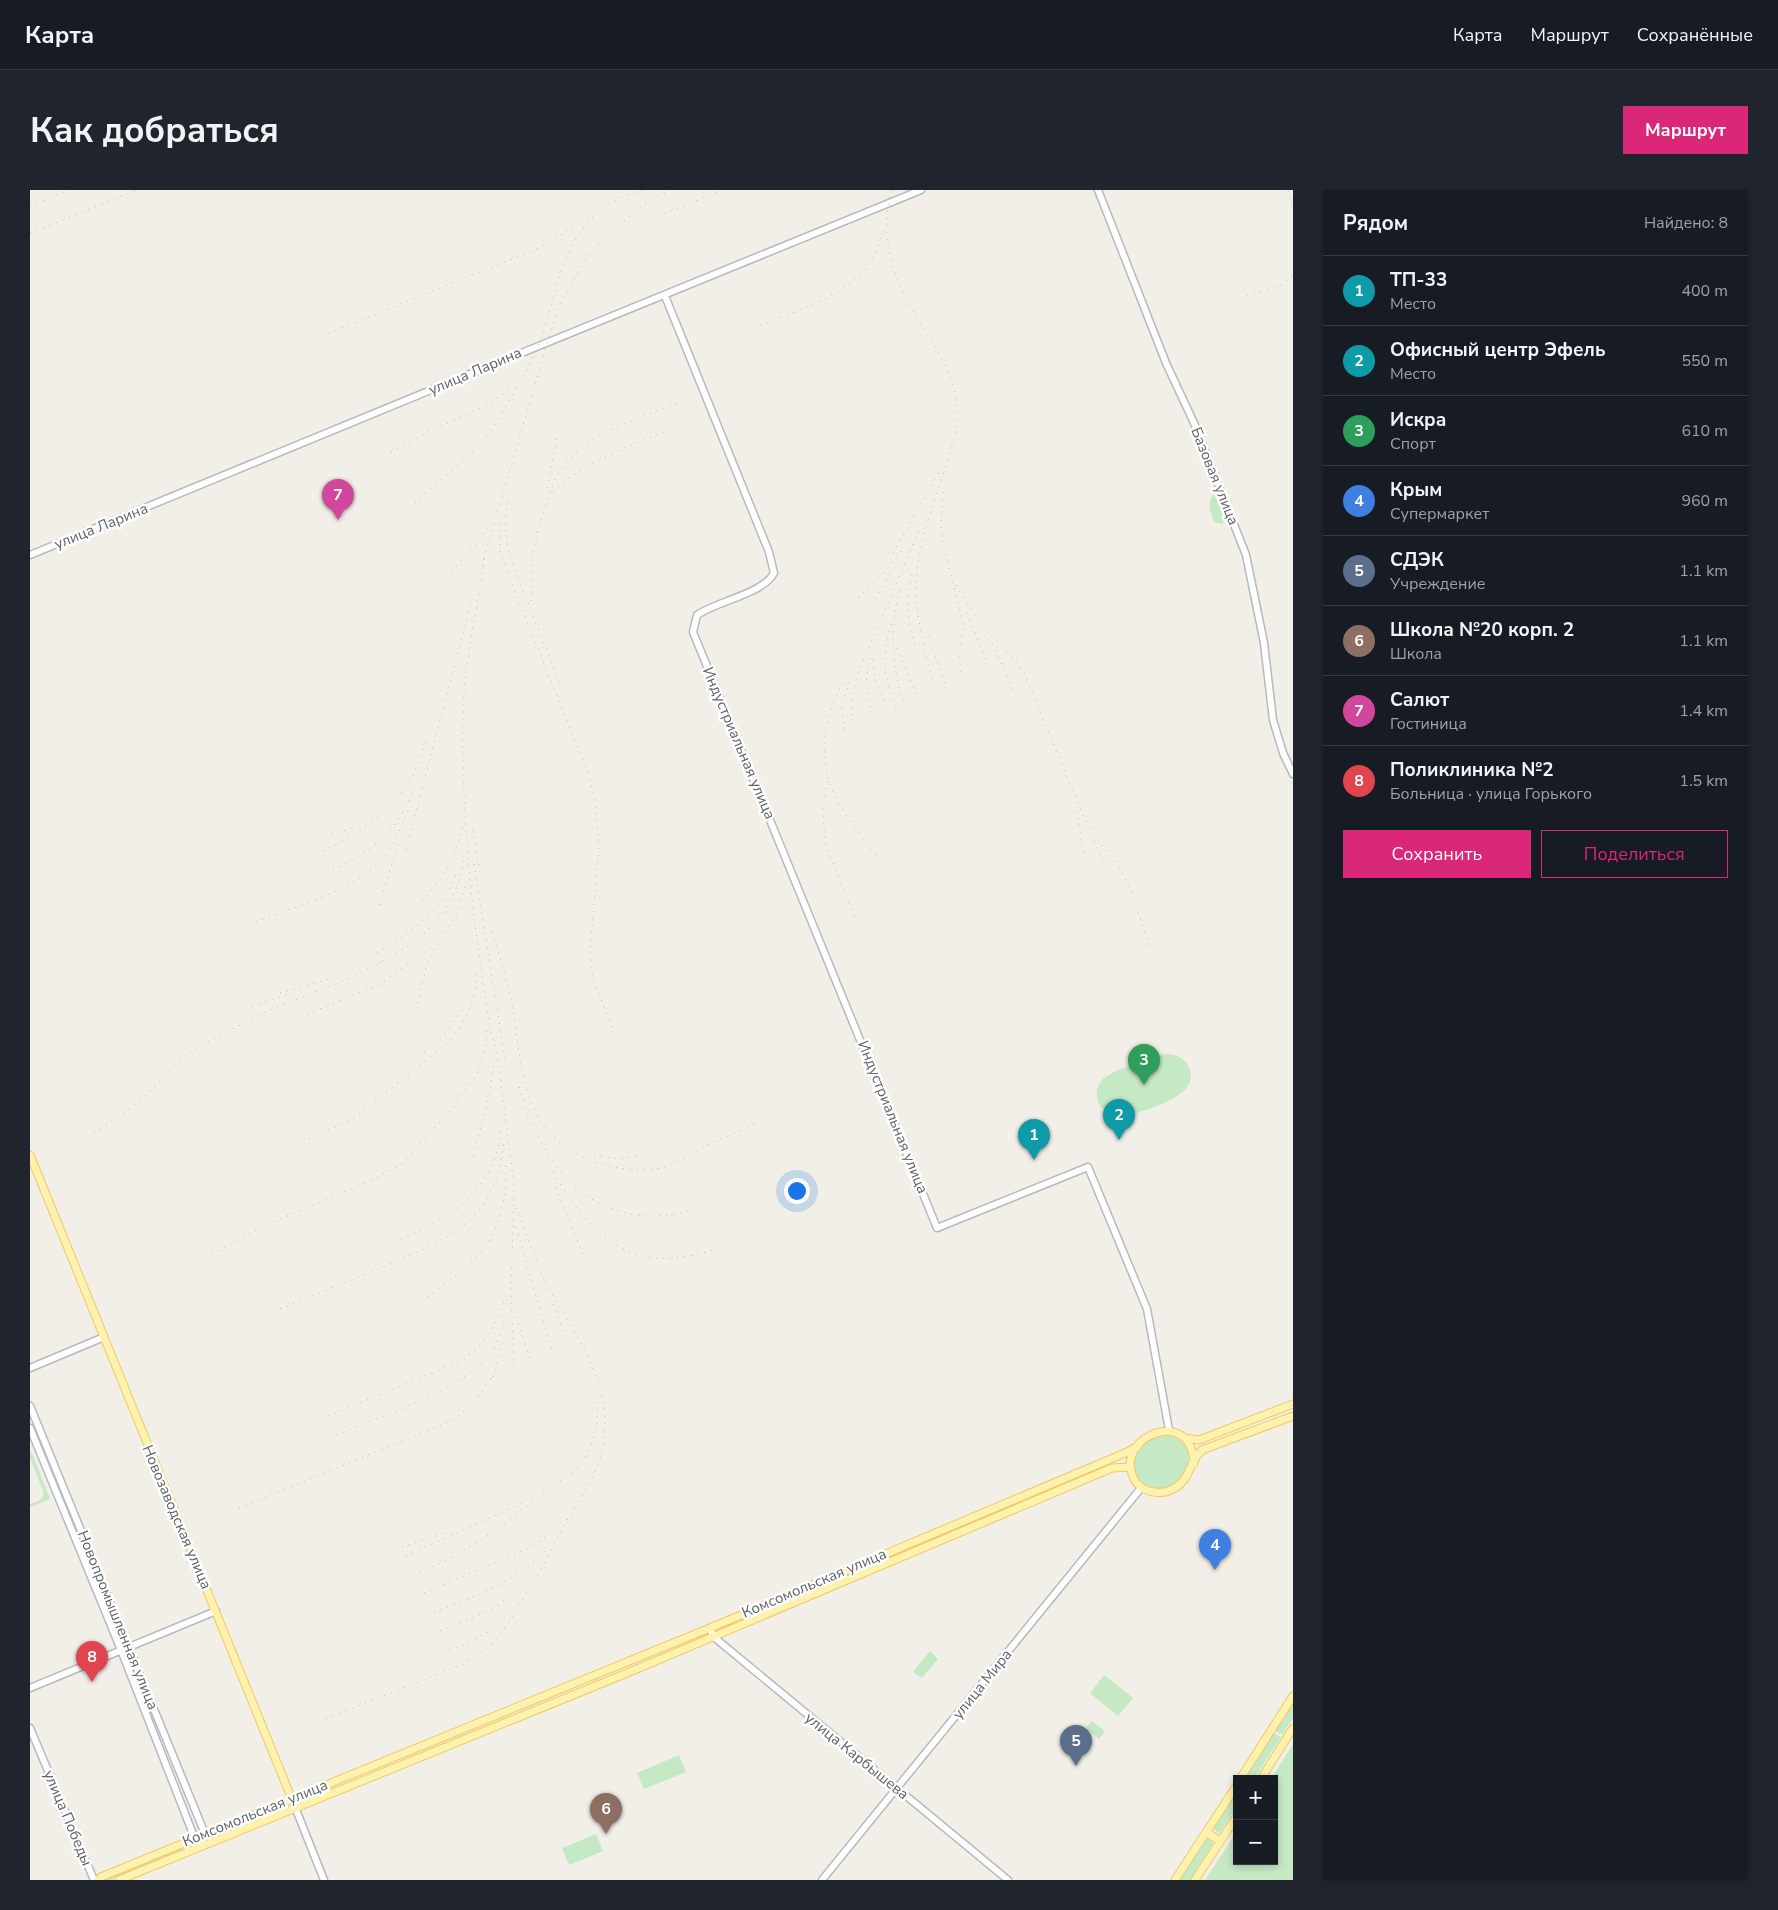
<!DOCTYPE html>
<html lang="ru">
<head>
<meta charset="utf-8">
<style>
  body { margin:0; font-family:"Nunito Sans",sans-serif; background:#20242c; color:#f1f3f6 }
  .controls { position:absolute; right:15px; bottom:15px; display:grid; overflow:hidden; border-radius:0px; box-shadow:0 2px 8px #0003 }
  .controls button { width:45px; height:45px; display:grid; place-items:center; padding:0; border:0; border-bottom:1px solid #363941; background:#171b24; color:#f1f3f6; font:25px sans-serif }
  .you { position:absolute; left:766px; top:1000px; width:18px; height:18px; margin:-12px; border:4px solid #fff; border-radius:50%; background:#1a73e8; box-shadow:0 0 0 8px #1a73e833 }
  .badge { display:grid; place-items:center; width:32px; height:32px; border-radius:50%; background:#db2777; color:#fff; font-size:16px; font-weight:700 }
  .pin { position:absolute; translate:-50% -41px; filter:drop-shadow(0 1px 2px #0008) }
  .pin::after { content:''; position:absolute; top:26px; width:18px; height:15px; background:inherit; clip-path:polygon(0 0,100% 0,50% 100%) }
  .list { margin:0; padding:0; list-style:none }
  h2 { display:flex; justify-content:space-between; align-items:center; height:65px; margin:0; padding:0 20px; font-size:21px }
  h2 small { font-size:16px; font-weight:400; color:#9ea1a6 }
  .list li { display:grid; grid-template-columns:32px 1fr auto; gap:15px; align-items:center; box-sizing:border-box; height:70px; padding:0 20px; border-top:1px solid #363941 }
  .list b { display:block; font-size:19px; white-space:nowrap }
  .list p { margin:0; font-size:16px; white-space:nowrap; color:#9ea1a6 }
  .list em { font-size:16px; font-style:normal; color:#9ea1a6 }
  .actions { display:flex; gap:10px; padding:15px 20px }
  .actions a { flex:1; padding:11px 0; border:1px solid #db2777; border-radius:0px; text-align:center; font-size:18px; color:#db2777 }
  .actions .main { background:#db2777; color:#fff }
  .map { position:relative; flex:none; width:1263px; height:1690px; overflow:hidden; border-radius:0px }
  header { display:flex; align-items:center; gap:30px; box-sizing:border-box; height:70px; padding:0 25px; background:#171b24; border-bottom:1px solid #363941 }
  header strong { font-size:24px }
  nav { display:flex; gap:28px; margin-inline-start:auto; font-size:18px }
  .intro { display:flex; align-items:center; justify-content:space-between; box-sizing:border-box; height:120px; padding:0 30px }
  h1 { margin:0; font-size:35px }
  .button { padding:12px 22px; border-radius:0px; background:#db2777; color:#fff; font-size:18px; font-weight:700 }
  main { display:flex; gap:30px; padding:0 30px }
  aside { flex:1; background:#171b24; border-radius:0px; box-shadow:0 2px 8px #0003 }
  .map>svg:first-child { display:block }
  .green { fill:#c5e8c5 }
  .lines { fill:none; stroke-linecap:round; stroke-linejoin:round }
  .secondary-casing { stroke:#b6babf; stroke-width:9 }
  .primary-casing { stroke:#f2c960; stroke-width:9 }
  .secondary { stroke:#fff; stroke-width:6 }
  .primary { stroke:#fff2af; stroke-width:7 }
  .rail { stroke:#b6b7b8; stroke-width:1; stroke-dasharray:1 6; stroke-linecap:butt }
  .labels { text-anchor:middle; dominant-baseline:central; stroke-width:5; stroke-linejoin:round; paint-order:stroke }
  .street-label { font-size:15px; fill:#5f6368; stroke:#fff }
</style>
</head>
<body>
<header>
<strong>Карта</strong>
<nav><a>Карта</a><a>Маршрут</a><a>Сохранённые</a></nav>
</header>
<div class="intro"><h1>Как добраться</h1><a class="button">Маршрут</a></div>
<main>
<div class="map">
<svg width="1263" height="1690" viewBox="0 0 1263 1690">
  <rect width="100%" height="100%" fill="#f1efe8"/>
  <path class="green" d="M1183,304L1186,305L1196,329L1192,334L1184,332C1180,321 1177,315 1183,304Z
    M1134,864C1143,864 1152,866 1157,874C1176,905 1120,918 1101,925C1080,933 1057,912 1071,891C1078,882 1122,866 1134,864Z
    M1131,1244C1185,1250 1149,1316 1114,1296C1098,1287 1102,1264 1114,1253C1119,1249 1125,1246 1131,1244Z
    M1,1261L20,1309L0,1317V1314L11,1310L14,1303L0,1268Z
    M900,1461L908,1469L892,1488L884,1483V1480Z
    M1074,1485L1103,1508L1088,1526L1060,1503Z
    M1263,1511V1528L1252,1545L1244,1540Z
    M1062,1531L1075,1541L1069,1549L1056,1538Z
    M1243,1542L1251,1547L1224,1589H1213Z
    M1263,1554V1690H1175L1207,1641V1671H1244V1589H1241Z
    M649,1565L656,1582L614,1599L607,1583Z
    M1207,1599V1616L1191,1641L1187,1643L1183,1637Z
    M566,1644L573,1661L539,1675L532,1658Z
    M1177,1648L1183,1652L1182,1655L1160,1690H1149Z
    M162,1654L163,1658L83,1690H74Z"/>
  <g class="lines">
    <g class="secondary-casing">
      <path id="secondary" d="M1068,0L1136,173L1164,233L1216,365L1234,453L1243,530L1253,563L1263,584
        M635,106L739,362L744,383C733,404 687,411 667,425L663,442L907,1038L1058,977L1117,1119L1139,1240
        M0,365C297,243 593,120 891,0
        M0,1178L74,1147
        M0,1216L175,1644
        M0,1238L91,1460L165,1649
        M680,1438L683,1446L691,1453L978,1690
        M0,1498L186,1421
        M0,1538L64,1690
        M265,1617L294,1690
        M792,1690L1111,1298"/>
    </g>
    <g class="primary-casing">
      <path id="primary" d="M0,965L263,1612
        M1155,1248L1169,1250L1263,1214
        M1164,1273C1161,1216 1088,1246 1102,1284C1104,1290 1108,1296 1114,1299C1123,1303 1134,1304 1143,1299C1161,1290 1159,1271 1172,1260L1263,1226
        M1210,1589L1263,1506
        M1231,1589L1263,1538
        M1176,1642L1190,1651
        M68,1690L71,1687L680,1438L1095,1263L1108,1256
        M89,1690L602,1481L1082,1278L1100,1277
        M1145,1690L1207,1595
        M1165,1690L1207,1626"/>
    </g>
    <use href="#secondary" class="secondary"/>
    <use href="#primary" class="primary"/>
    <path class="rail" d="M861,0C853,36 856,66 872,100C895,150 935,181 926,242C914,287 894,332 887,379C883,408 893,465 904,493
      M1258,1L1263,19
      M0,16L39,0
      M634,24L692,0
      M0,43L107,0
      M1217,106L1250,96L1263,85
      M724,138C774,117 843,101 853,40
      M299,143L509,58L534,43L553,28
      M361,262L398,242L458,215L480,199
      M517,298L527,247
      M523,302C545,276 609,252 641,239
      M913,302L911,334L913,354L934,436L929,466L931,483
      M477,312L475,338L480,367L532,499
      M385,313C407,292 449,260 464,236C477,214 499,179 508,156C532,91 532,22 612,0
      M469,333L470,360L479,387L558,583L565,610L569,656L560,762L563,788L584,842
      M507,343C512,326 517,308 524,292C546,244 603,231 648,213
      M863,363L910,281
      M454,369C448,420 434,471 433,523C431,630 443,737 461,842L467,862L484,994L481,1105L484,1177
      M452,375L527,120L554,72L572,50L613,15L640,0
      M421,381L449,352L461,332
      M882,385C876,410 877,432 885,456
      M926,395L952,437L988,473L995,485L1052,623L1068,651L1088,675L1101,701L1120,758
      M870,400C859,436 862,478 874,514
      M828,408L859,377L874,358
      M845,409L863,379
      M501,411V370L509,337
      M937,423L957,472
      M861,434C852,467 853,487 867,519
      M898,446L915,493
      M962,454L985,503
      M867,458L888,508
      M840,468L836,491L841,520
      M843,470L845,490L854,511
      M813,493C793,526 787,575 807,610C818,630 833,649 847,667
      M822,525V509L827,486L890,338
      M815,540L811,516L821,487
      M797,591L793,620L795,653L826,731
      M1047,621L1052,656L1056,668
      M443,640L449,679
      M301,644L326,637
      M1064,651L1073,673
      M376,660L442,409
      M293,661C344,635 380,609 396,551
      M444,674L475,869
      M303,680C344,659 364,645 383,602
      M392,711C413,688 427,667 432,636
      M349,715L370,648
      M226,732C266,716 324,701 353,668C365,654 371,636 378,620
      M462,742C470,766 477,790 482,815C488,850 490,886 504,919C524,964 578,984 625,979C643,977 658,965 673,957C690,949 708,942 725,934
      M347,763C380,743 412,722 426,684
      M347,774C392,753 427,720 434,669
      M250,803L299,789
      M222,816L258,804
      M386,820L397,773L427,724L435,696
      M277,824L349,795L403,756
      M394,862L415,843L435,815
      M489,897L499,928
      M499,920C521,997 583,1043 663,1020
      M64,943L103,917L159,862L237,821L323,787L353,771
      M279,949L323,929L421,850C436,830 447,807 447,782
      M564,965L588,969L612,965
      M443,966L460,902L464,872
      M523,982C562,1049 603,1087 685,1059
      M526,998L553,1064
      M486,1018L515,1093
      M486,1037L523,1164
      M371,1049C428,1025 475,991 471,922
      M182,1064L238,1034L338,992L372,974L424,916L448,882L456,855L457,838
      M397,1107C452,1068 477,1046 476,974
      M523,1114L534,1144
      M250,1119C284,1105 319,1091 353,1077C420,1048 469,1030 474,948
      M486,1127L501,1172
      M463,1187L475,1144
      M298,1226L433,1170C457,1151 469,1132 477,1102
      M307,1245C351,1226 432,1200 461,1163C468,1154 471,1142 474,1131
      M209,1318L424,1230L447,1209L466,1180
      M372,1357L417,1342
      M376,1366L495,1312
      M390,1383L429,1364L460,1344L545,1280C563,1261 569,1235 567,1210
      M394,1403L499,1358L510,1351L532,1331
      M404,1422C444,1408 485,1391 515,1361
      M410,1441C444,1428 475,1416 499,1388
      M419,1460C441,1452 462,1443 478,1426C503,1400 518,1364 536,1332C548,1312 563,1291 570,1269C575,1252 576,1233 574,1216C566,1167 534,1128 512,1086
      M296,1529L435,1473L464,1452L483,1426"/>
  </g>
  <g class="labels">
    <g class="street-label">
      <text transform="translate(445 181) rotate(-23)">улица Ларина</text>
      <text transform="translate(1185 286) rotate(68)">Базовая улица</text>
      <text transform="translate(71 336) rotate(-22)">улица Ларина</text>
      <text transform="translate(709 553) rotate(67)">Индустриальная улица</text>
      <text transform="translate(863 927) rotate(68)">Индустриальная улица</text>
      <text transform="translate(147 1327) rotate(67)">Новозаводская улица</text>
      <text transform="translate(784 1393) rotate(-23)">Комсомольская улица</text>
      <text transform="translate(88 1430) rotate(68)">Новопромышленная улица</text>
      <text transform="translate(952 1494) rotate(-51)">улица Мира</text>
      <text transform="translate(827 1566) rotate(39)">улица Карбышева</text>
      <text transform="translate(225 1623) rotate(-22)">Комсомольская улица</text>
      <text transform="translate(38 1628) rotate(67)">улица Победы</text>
    </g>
  </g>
</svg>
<div class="controls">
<button>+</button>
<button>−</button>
</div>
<div class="you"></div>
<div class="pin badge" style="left:1004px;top:970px;background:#0f9aa8">1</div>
<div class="pin badge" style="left:1089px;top:950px;background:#0f9aa8">2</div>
<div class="pin badge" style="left:1114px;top:895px;background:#2e9e5b">3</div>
<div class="pin badge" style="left:1185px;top:1380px;background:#3f7fe0">4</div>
<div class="pin badge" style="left:1046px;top:1576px;background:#5c6f8a">5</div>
<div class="pin badge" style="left:576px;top:1644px;background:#8d6e63">6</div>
<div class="pin badge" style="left:308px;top:330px;background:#d1479c">7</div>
<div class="pin badge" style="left:62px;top:1492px;background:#e0444e">8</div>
</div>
<aside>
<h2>Рядом<small>Найдено: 8</small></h2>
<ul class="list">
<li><span class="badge" style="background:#0f9aa8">1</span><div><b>ТП-33</b><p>Место</p></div><em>400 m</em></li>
<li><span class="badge" style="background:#0f9aa8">2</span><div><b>Офисный центр Эфель</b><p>Место</p></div><em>550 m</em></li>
<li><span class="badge" style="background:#2e9e5b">3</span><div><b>Искра</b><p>Спорт</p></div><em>610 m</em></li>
<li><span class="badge" style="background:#3f7fe0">4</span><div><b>Крым</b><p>Супермаркет</p></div><em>960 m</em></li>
<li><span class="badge" style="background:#5c6f8a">5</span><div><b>СДЭК</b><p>Учреждение</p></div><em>1.1 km</em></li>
<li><span class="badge" style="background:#8d6e63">6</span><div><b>Школа №20 корп. 2</b><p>Школа</p></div><em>1.1 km</em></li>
<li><span class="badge" style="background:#d1479c">7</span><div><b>Салют</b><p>Гостиница</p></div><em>1.4 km</em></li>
<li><span class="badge" style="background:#e0444e">8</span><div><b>Поликлиника №2</b><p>Больница · улица Горького</p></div><em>1.5 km</em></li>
</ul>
<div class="actions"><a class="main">Сохранить</a><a>Поделиться</a></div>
</aside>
</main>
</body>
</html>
